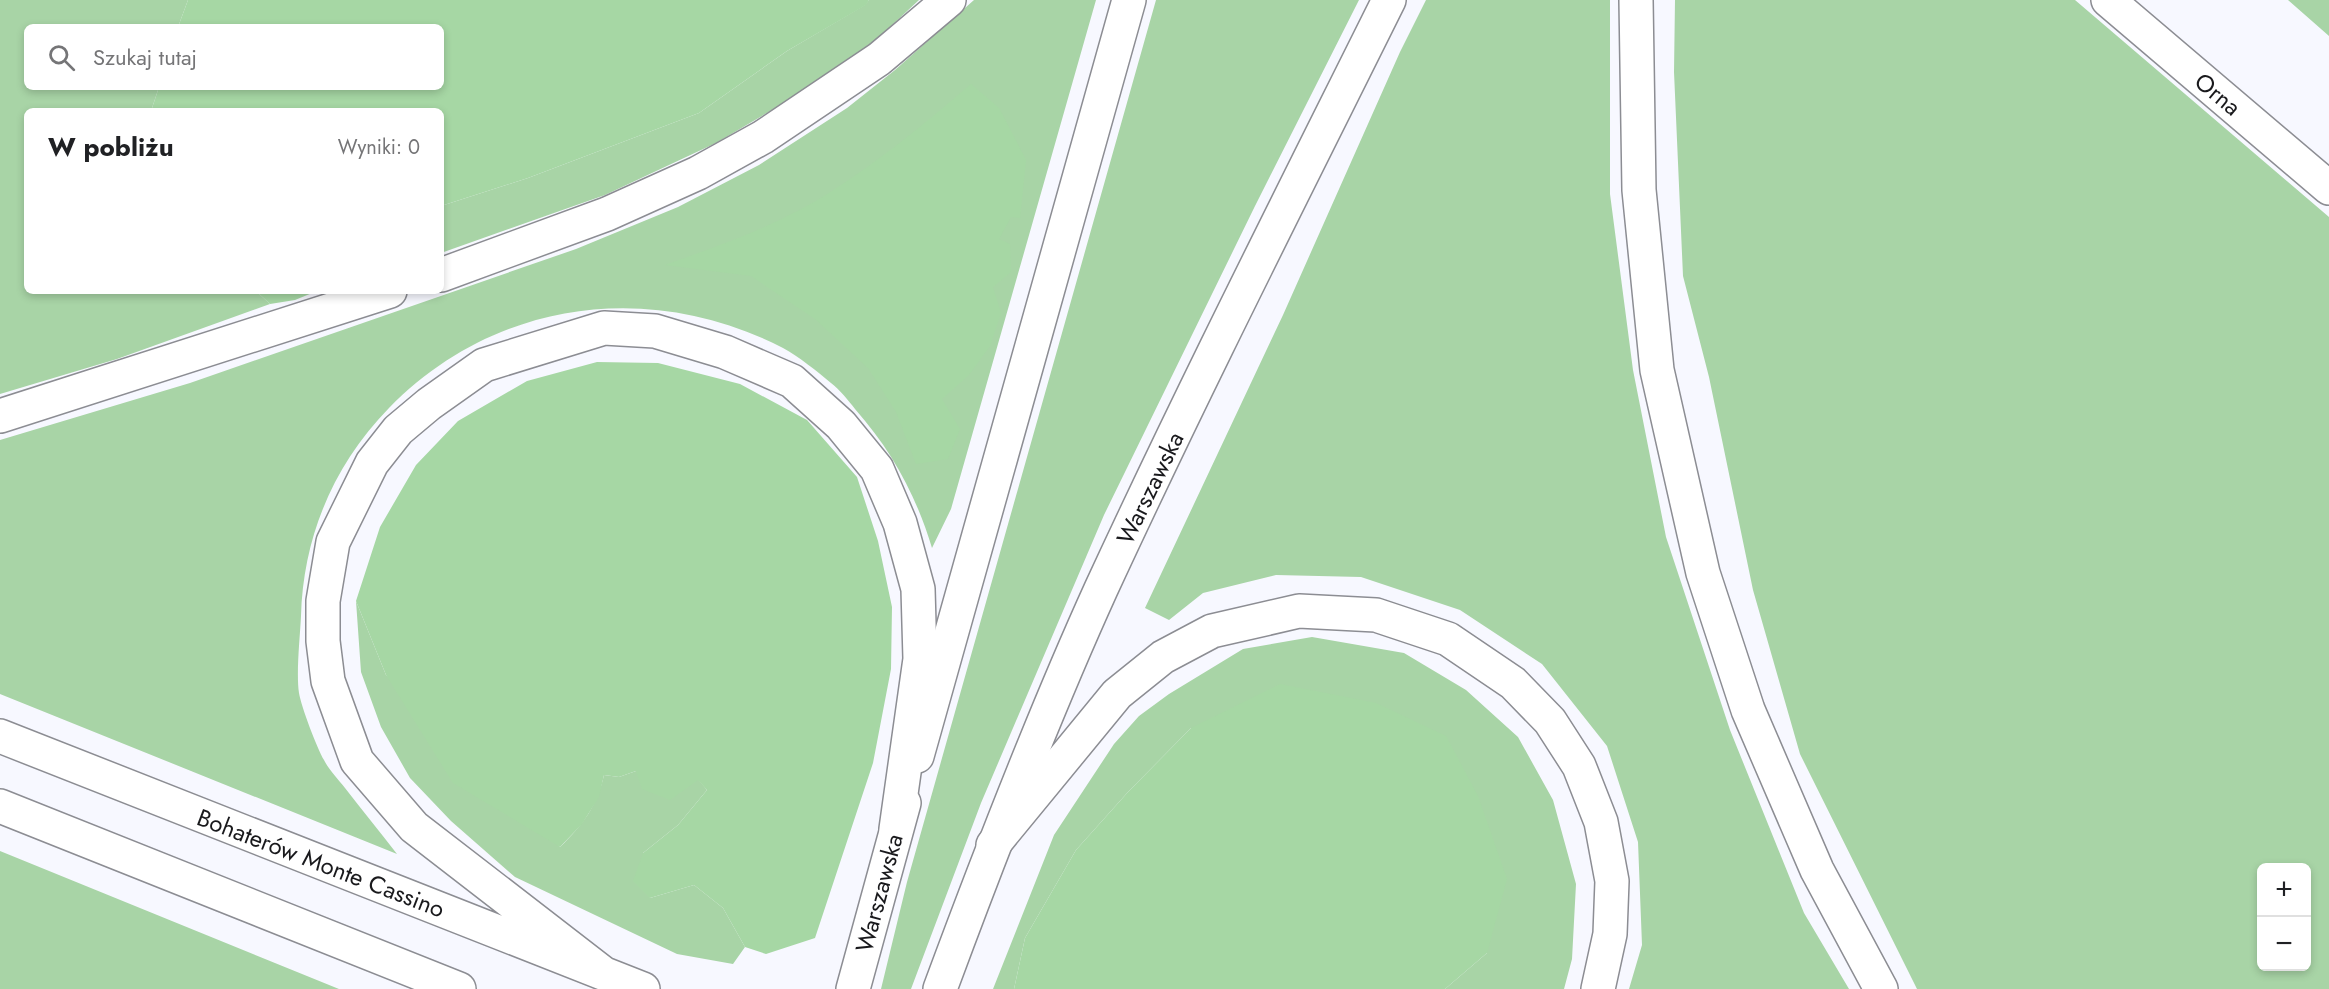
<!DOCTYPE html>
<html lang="pl">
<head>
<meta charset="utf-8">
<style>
  body { margin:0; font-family:Jost,sans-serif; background:#f6f6f6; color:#202124 }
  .controls { position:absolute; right:18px; bottom:18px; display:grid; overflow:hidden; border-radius:9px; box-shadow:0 3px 9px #0003 }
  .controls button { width:54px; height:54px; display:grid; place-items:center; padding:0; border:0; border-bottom:2px solid #e0e0e0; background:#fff; color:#202124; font:30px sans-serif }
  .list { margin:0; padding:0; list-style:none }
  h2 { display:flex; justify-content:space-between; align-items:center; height:78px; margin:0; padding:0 24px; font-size:26px }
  h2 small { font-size:20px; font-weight:400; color:#757577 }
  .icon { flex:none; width:33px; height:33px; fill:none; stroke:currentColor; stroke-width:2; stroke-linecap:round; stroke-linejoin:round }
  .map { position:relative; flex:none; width:2329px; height:989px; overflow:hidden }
  .search { position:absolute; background:#fff; box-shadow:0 3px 9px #0003; left:24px; top:24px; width:420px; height:66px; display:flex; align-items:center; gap:15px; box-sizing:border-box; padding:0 21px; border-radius:9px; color:#757577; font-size:22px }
  .panel { position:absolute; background:#fff; box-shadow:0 3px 9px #0003; left:24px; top:108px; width:420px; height:186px; border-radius:9px }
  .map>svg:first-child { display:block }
  .green { fill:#a8d4a6; fill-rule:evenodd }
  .forest { fill:#a6d7a4 }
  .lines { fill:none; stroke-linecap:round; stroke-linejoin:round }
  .minor-casing { stroke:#8c8d93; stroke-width:36 }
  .primary-casing { stroke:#8c8d93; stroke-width:36 }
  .motorway-casing { stroke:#8c8d93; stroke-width:36 }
  .minor { stroke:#fff; stroke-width:33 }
  .primary { stroke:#fff; stroke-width:33 }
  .motorway { stroke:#fff; stroke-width:33 }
  .labels { text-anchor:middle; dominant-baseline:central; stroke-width:4.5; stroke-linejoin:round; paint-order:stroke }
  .street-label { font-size:24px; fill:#19191c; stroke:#fff }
</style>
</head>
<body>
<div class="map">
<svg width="2329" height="989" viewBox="0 0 2329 989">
  <rect width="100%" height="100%" fill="#f7f8ff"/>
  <path class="green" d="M0,0H188L178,27H27V87H159L151,111H27V291H256L270,304L117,359L0,394Z
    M869,0H919L876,40L799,94L716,143L605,195L441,253V206L528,178L699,113L787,51L865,5Z
    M974,0H1096L951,509L932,548C916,495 892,451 855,409C848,400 840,390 831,383C817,371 799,357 783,348C650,279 494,300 389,408C334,464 303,537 301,616C300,637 296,673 299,693C301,706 317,748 324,760C329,770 338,779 345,788C362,810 380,832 397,854L0,694V440L190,383L576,249L678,207L759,165L847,108L895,70Z
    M1156,0H1359L1255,206L1104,515L981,803L911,989H881L907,882Z
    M1426,0H1610V194L1633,370L1666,537L1730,730L1804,913L1849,989H1629L1642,945L1638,842L1607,746L1542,664L1460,610L1361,577L1276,575L1203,593L1169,620L1145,608L1283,315L1400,52Z
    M1675,0H2075L2329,217V989H1917L1800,754L1753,590L1709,377L1683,276L1674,72ZM2262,868H2306V966H2262Z
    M2288,0H2329V36Z
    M356,601L386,675L560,847C583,825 597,806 604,775L619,777L636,771L698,779L707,790L678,825L643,853L650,898L694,885L723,908L745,947L733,964L677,954L515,877L451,821L410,778L381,727L361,672Z
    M1312,637L1404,653L1466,690L1518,737L1553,800L1576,884L1572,959L1564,989H1445L1487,953L1191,728L1128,792L1076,850L1025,938L1014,989H993L1054,835L1114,744L1139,716L1169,694L1243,649Z
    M0,851L339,989H0Z"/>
  <path class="forest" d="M188,0H869L866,5L787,51L699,113L528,178L441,206V111H151L159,87H441V27H178Z
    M971,84L999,108L1026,160L1020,218L1011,217L999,239L1010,244L1011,272L993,287L1001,313L990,346L969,375L942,399L960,429L948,459L916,464L896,412L868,368L815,319L751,276L665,265C721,245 779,225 829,193C879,161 926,123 971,84Z
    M256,291H317L295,300L270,304Z
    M597,362L658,363L740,384L807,420L857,477L878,541L892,607L891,669L873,763L815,938L766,954L745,947L723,908L694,885L650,898L633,881L643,853L678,825L707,790L698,780L670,800L642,789L636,771L619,777L604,775L599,797L582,824L560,847L453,783L386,675L356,601L380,527L416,465L458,421L527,381Z
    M1280,684L1376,703L1446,736L1478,796L1507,879L1487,953L1445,989H1014L1025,938L1076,850L1128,792L1191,728Z"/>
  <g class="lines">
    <g class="minor-casing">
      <path id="minor" d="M2108,0L2329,188"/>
    </g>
    <g class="primary-casing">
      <path id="primary" d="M917,756L1129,0
        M853,989L904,803
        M940,989C990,854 1042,719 1101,589C1193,390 1292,195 1389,0"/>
    </g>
    <g class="motorway-casing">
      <path id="motorway" d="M1636,0L1639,190L1657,370L1703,573L1748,710L1817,870L1881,989
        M441,275L607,214L698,173L763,137L879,59L949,0
        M0,416L390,291
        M0,736L643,989
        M0,806L459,989
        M993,845L1117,694L1163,657L1212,631L1299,611L1376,615L1448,639L1513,683L1550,721L1579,766L1601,822L1612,881L1610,934L1598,989
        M603,973L414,827L357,761L328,681L323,641V601L333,542L372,463L398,430L429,404L484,365L604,328L655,331L725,352L792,381L841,425L877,469L900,523L918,589L920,659L896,829"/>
    </g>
    <use href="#minor" class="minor"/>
    <use href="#primary" class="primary"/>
    <use href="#motorway" class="motorway"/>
  </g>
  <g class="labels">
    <g class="street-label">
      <text transform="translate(2218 94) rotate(40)">Orna</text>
      <text transform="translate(1150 488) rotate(-64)">Warszawska</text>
      <text transform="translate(321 863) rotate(21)">Bohaterów Monte Cassino</text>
      <text transform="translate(879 893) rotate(-75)">Warszawska</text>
    </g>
  </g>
</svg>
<div class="controls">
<button>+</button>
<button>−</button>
</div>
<div class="search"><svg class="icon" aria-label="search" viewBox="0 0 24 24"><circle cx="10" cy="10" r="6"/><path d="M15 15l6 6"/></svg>Szukaj tutaj</div>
<section class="panel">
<h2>W pobliżu<small>Wyniki: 0</small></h2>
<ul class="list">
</ul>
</section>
</div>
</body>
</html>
